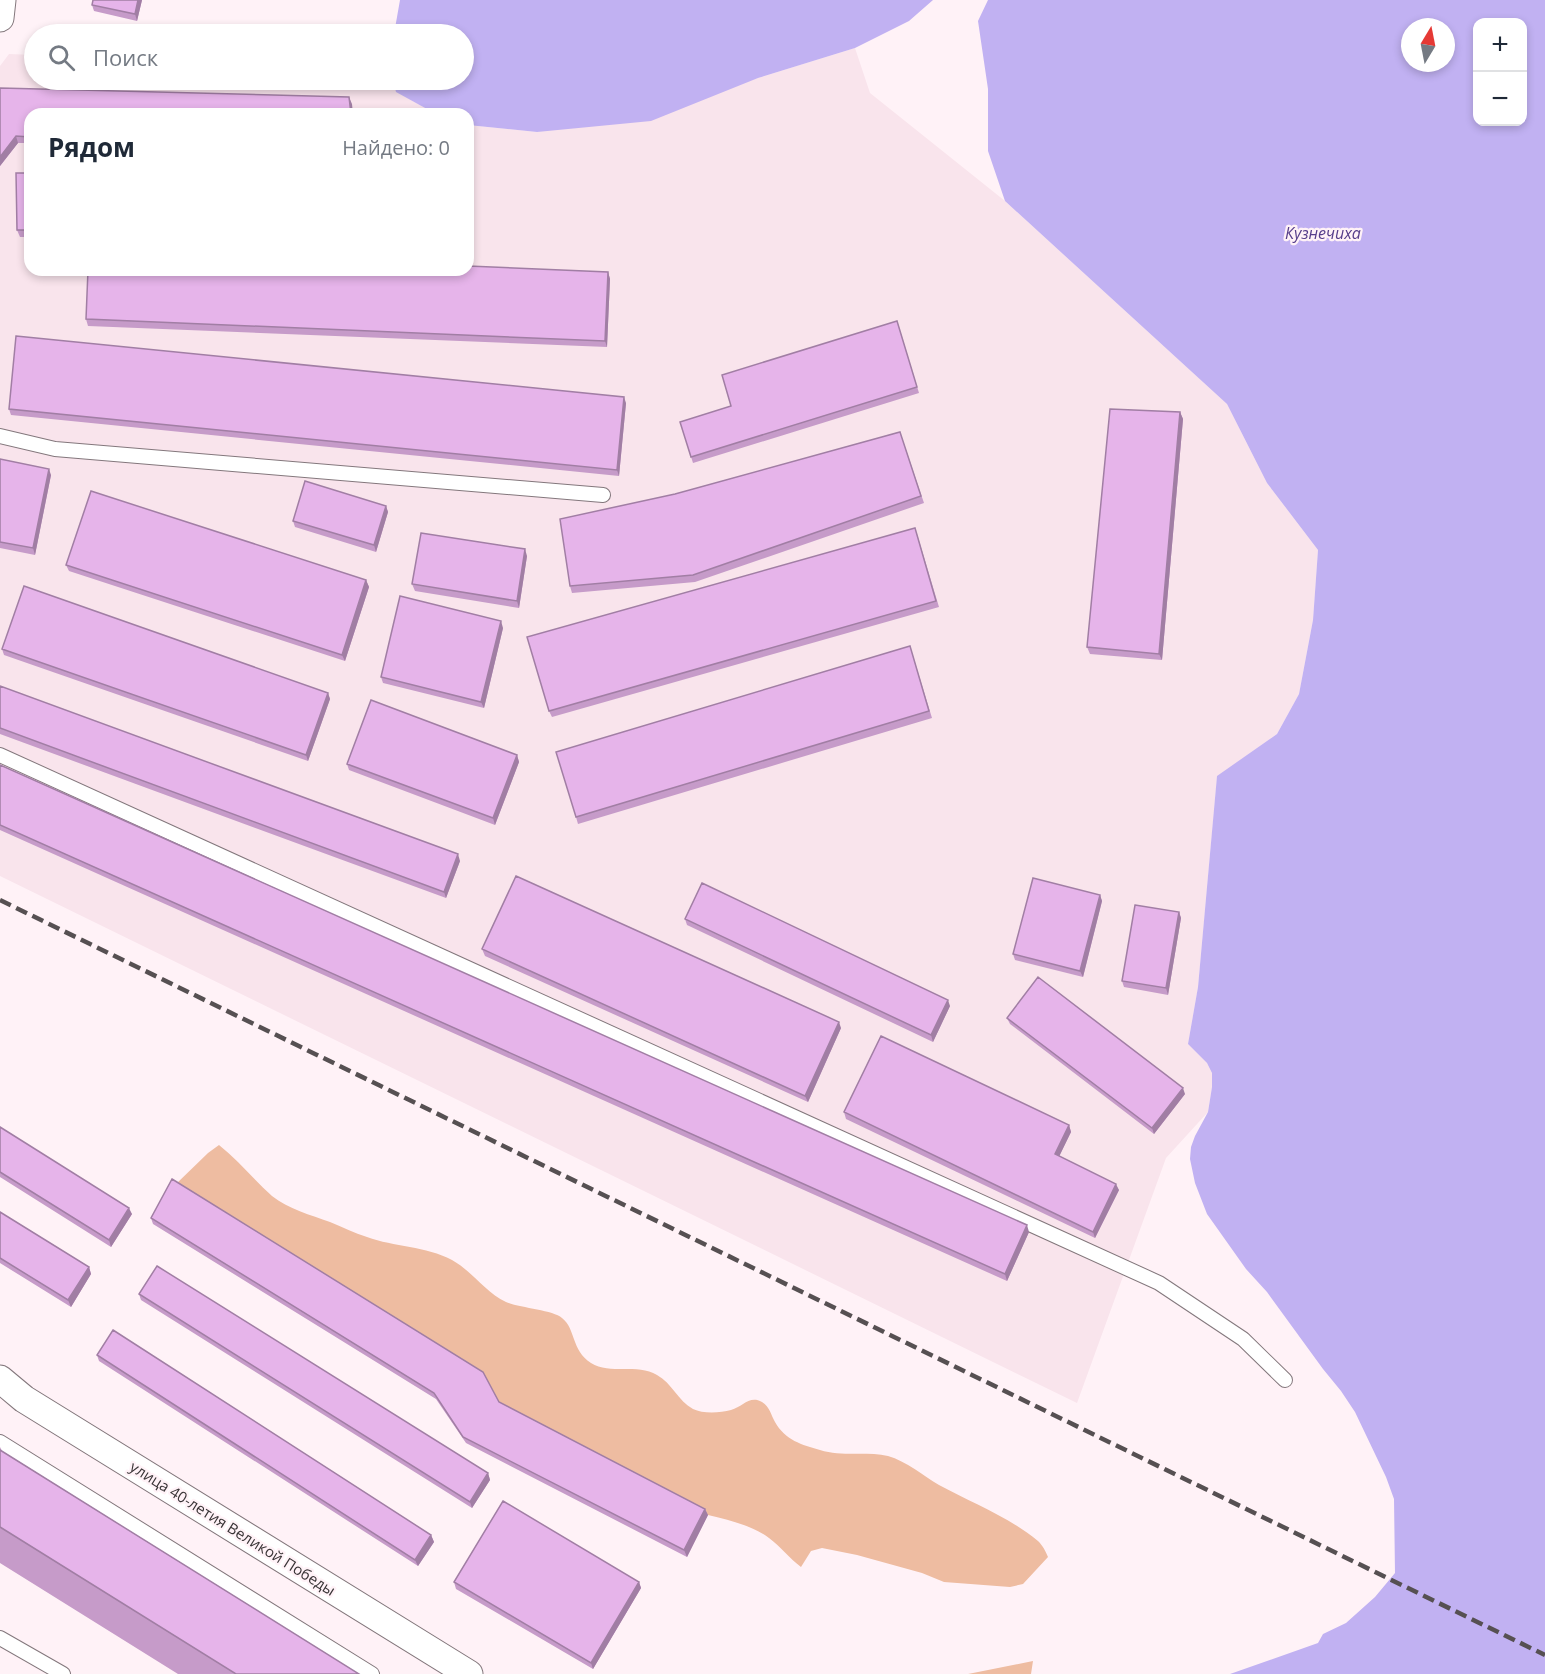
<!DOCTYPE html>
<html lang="ru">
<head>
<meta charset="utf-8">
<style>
  body { margin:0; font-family:"Open Sans",sans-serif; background:#f6f6f7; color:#1f2937 }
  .controls { position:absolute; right:18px; top:18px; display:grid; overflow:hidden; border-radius:12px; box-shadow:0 3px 9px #0003 }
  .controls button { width:54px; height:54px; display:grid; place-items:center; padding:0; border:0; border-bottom:2px solid #e0e1e3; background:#fff; color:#1f2937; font:30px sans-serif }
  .compass { position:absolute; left:1401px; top:18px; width:54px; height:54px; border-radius:50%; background:#fff; box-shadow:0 3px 9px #0003; rotate:10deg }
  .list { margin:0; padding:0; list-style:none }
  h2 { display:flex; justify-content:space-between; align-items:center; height:78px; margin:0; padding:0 24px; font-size:26px }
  h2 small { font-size:20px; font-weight:400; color:#747a83 }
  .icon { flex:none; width:33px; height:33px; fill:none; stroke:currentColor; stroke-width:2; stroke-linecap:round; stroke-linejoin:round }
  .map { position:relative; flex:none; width:1545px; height:1674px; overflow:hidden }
  .search { position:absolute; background:#fff; box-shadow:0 3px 9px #0003; left:24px; top:24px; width:450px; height:66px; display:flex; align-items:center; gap:15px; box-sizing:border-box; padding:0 21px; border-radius:33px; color:#747a83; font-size:22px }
  .panel { position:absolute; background:#fff; box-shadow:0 3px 9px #0003; left:24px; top:108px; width:450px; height:168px; border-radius:18px }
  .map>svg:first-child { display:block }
  .built { fill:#f9e4ec }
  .green { fill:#eebca1 }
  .water { fill:#c1b1f2; fill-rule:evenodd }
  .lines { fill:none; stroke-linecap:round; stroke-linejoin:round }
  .lane-casing { stroke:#83777c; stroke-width:16 }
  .street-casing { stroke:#83777c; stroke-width:29 }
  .lane { stroke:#fff; stroke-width:14 }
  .street { stroke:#fff; stroke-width:27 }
  .rail { stroke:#565052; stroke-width:4.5; stroke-dasharray:12 6; stroke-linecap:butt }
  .wall { fill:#c69bc9 }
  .shaded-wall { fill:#a17ea4 }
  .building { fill:#e6b4ea; stroke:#a17ea4; stroke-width:1.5 }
  .labels { text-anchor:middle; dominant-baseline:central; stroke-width:4.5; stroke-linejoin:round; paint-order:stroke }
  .street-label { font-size:15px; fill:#393436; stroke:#fff2f7 }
  .water-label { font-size:16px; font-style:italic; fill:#573e8b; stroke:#fff2f7 }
</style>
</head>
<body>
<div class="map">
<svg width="1545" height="1674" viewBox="0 0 1545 1674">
  <rect width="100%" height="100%" fill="#fff2f7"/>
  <path class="built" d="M855,48L870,93L1005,201L1227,404L1267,483L1318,550L1313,620L1299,694L1277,734L1217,777L1198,987L1188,1044L1207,1063L1212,1073V1087L1208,1112L1166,1158L1077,1403L0,876V66L9,54L34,55V80H393L397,92L436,114H30V270H468V125L537,132L758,78Z"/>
  <path class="green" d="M219,1145C238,1160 254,1180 272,1196C288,1209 311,1215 330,1222C343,1227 354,1233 367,1237C394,1247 426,1246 452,1260C472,1271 485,1292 506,1302C519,1308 553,1310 562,1318C576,1329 571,1350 591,1363C610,1375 637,1363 657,1375C672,1383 678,1401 693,1409C703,1414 720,1413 731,1410C743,1407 749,1395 762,1402C770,1407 771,1415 775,1422C785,1440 802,1445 820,1450C842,1457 866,1451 888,1456C906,1461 924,1476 939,1485C972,1503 1009,1517 1038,1541C1043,1546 1045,1550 1048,1557L1023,1584L1010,1587L944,1582L922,1573L857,1555L822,1548L811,1551L801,1567C789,1558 781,1547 769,1538C752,1525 728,1520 708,1515L502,1409L175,1185L208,1153Z
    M1033,1661L1031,1674H968Z"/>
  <path class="water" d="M400,0H933L909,21L855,48L758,78L651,121L537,132L468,125V114H436L396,92L393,80H464V34H394Z
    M988,0H1545V1674H1230L1318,1643L1323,1634L1346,1623L1375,1597L1395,1573L1394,1499L1386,1477L1355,1412L1341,1391L1323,1369L1267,1292L1246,1269L1207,1214L1195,1183L1190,1159L1191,1147L1195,1136L1208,1112L1212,1087V1073L1207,1063L1188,1044L1198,987L1217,776L1277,734L1299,694L1313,620L1318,550L1267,483L1227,404L1005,201L988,151V89L978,21ZM1478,22H1522V122H1478ZM1410,27H1446V63H1410Z"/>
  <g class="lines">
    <g class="lane-casing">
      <path id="lane" d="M0,436L55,449L603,495
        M0,755L1159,1283L1243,1339L1285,1380
        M0,1442L372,1674
        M0,1638L63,1674"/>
    </g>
    <g class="street-casing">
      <path id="street" d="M0,18L2,0
        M0,1379L24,1399L469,1674"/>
    </g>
    <use href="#lane" class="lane"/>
    <use href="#street" class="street"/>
    <path class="rail" d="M0,900L1545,1655"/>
  </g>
  <path class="wall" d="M93,0H142L137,21L94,11L92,5Z
    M0,88L352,104L30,114V143H18L0,166Z
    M30,173V237H20L17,230Z
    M608,272L610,279L607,347L88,326L86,319Z
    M899,327L919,393L693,463L680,422L731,406Z
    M626,403L619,476L11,415L9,409Z
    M1180,412L1183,419L1162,660L1090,654L1087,647Z
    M900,432L924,503L695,582L572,593L570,586L675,494Z
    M0,459L51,475L35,555L0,548Z
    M386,506L388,512L376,552L295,527L293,521Z
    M917,534L939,607L552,717L549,711Z
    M527,556L519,608L415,591L412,584Z
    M66,565L366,580L369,587L345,661L69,571Z
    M503,628L484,708L383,683L381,677Z
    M910,646L932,718L578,824L576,817Z
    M2,649L328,693L330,699L308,761L4,655Z
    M0,686L460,861L446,898L0,734Z
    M517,755L519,762L495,825L349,770L347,764Z
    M0,765L1029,1232L1007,1281L0,830Z
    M1100,895L1102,901L1083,977L1015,960L1013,954Z
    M1179,912L1181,918L1168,995L1124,987L1122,981Z
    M685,919L950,1006L933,1042L687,925Z
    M482,949L841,1028L808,1102L485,956Z
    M1007,1018L1185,1094L1154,1134L1010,1024Z
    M844,1112L1069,1125L1071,1132L1059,1156L1119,1190L1095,1238L846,1119Z
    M0,1127L132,1214L111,1247L0,1177Z
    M0,1212L89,1267L91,1274L71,1307L0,1263Z
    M151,1218L499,1402L705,1509L708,1515L687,1557L466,1443L436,1399L153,1224Z
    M139,1294L488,1473L490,1480L472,1508L141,1300Z
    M97,1355L431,1535L434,1542L418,1566L99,1361Z
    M0,1447L2,1451L359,1674H178L0,1563Z
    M454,1582H639L641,1588L593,1669L456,1589Z"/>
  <path class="shaded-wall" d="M138,0H142L137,21L135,14Z
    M349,97L352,104L353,114H351Z
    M16,136L18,143L0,166V157Z
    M608,272L610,279L607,347L605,341Z
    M624,397L626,403L619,476L617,470Z
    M1180,412L1183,419L1162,660L1159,654Z
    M49,469L51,475L35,555L33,548Z
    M386,506L388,512L376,552L374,545Z
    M525,549L527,556L519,608L517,601Z
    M366,580L369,587L345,661L342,655Z
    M501,621L503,628L484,708L481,702Z
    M328,693L330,699L308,761L306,755Z
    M517,755L519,762L495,825L493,818Z
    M458,854L460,861L446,898L444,892Z
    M1100,895L1102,901L1083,977L1080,971Z
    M1179,912L1181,918L1168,995L1166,988Z
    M948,1000L950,1006L933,1042L931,1035Z
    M839,1022L841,1028L808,1102L805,1096Z
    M1183,1088L1185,1094L1154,1134L1152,1128Z
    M1069,1125L1071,1132L1057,1161L1055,1154Z
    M1116,1184L1119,1190L1095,1238L1093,1232Z
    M129,1208L132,1214L111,1247L109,1240Z
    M1027,1225L1029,1232L1007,1281L1005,1274Z
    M89,1267L91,1274L71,1307L68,1300Z
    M488,1473L490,1480L472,1508L470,1502Z
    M705,1509L708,1515L687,1557L684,1550Z
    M431,1535L434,1542L418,1566L415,1560Z
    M639,1582L641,1588L593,1669L591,1663Z"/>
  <path class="building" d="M93,0H138L135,14L92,5Z
    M0,88L349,97L351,114H30V137L16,136L0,157Z
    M16,173H30V230H17Z
    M468,266L608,272L605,341L86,319L88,270H468Z
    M897,321L917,387L691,457L680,422L731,406L722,375Z
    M16,336L624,397L617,470L9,409Z
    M1110,409L1180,412L1159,654L1087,647Z
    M900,432L921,496L693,575L570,586L560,519L675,494Z
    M0,459L49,469L33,548L0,542Z
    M305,481L386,506L374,545L293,521Z
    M91,491L366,580L342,655L66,565Z
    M915,528L936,601L549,711L527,637Z
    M421,533L525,549L517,601L412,584Z
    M24,586L328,693L306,755L2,649Z
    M400,596L501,621L481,702L381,677Z
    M910,646L929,711L576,817L556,752Z
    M0,686L458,854L444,892L0,728Z
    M371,700L517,755L493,818L347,764Z
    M0,765L1027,1225L1005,1274L0,825Z
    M516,876L839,1022L805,1096L482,949Z
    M1033,878L1100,895L1080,971L1013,954Z
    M702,883L948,1000L931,1035L685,919Z
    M1135,905L1179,912L1166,988L1122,981Z
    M1038,977L1183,1088L1152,1128L1007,1018Z
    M881,1036L1069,1125L1055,1154L1116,1184L1093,1232L844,1112Z
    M0,1127L129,1208L109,1240L0,1172Z
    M172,1179L483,1372L499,1402L705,1509L684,1550L463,1437L434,1393L151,1218Z
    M0,1212L89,1267L68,1300L0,1258Z
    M157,1266L488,1473L470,1502L139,1294Z
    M113,1330L431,1535L415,1560L97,1355Z
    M0,1450L359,1674H236L0,1527Z
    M503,1501L639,1582L591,1663L454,1582Z"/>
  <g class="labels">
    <g class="street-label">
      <text transform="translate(233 1528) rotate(32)">улица 40-летия Великой Победы</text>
    </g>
    <g class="water-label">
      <text x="1323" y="233">Кузнечиха</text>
    </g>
  </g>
</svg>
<div class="controls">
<button>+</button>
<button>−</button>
</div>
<svg class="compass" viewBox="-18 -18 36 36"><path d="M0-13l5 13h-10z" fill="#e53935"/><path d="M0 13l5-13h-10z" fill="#747a83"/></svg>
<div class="search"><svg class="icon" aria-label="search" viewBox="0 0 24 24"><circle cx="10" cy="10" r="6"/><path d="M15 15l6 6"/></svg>Поиск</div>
<section class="panel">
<h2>Рядом<small>Найдено: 0</small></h2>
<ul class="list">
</ul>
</section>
</div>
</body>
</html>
